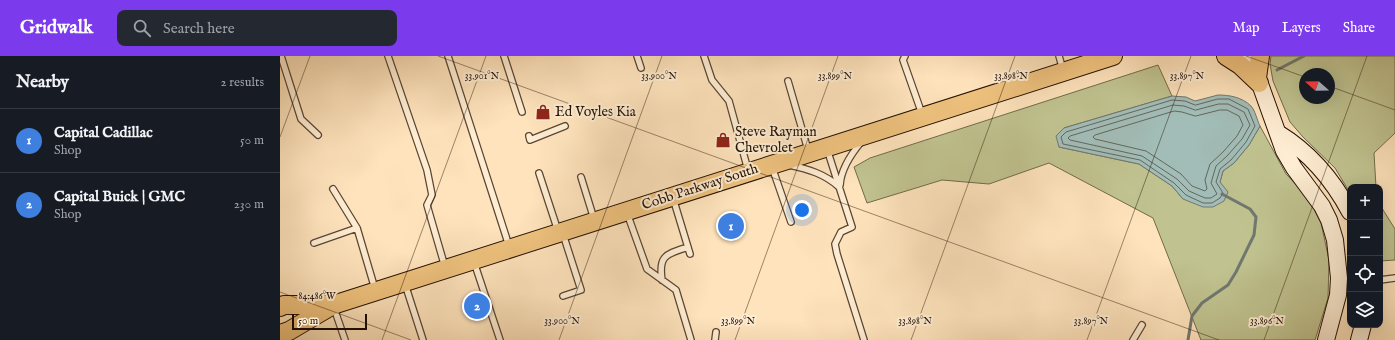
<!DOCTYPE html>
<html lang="en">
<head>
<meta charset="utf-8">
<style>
  body { margin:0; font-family:"IM FELL English",serif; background:#242831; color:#f1f3f6 }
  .controls { position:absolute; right:12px; bottom:12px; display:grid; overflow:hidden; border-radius:8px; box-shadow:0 4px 16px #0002 }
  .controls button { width:36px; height:36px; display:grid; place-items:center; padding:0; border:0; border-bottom:1px solid #363941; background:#171b24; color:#f1f3f6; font:20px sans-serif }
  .compass { position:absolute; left:1019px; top:12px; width:36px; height:36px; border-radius:50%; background:#171b24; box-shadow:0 4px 16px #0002; rotate:290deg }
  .scale { position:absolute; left:12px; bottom:10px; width:75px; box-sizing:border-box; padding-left:4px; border:2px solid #241104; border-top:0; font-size:11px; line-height:14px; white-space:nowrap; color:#241104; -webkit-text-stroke:3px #feedd3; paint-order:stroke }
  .you { position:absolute; left:522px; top:154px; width:14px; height:14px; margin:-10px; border:3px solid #fff; border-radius:50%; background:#1a73e8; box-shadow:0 0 0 6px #1a73e833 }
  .badge { display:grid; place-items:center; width:26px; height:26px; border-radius:50%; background:#7c3aed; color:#fff; font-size:13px; font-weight:700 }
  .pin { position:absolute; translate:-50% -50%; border:2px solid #fff; box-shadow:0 1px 4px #0006 }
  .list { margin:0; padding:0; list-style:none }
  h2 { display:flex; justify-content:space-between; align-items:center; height:52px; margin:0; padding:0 16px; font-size:17px }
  h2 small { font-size:13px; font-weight:400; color:#9ea1a6 }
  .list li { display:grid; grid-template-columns:26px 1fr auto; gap:12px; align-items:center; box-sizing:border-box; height:64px; padding:0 16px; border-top:1px solid #363941 }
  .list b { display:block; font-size:15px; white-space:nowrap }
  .list p { margin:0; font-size:13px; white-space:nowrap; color:#9ea1a6 }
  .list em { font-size:13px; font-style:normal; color:#9ea1a6 }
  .icon { flex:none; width:22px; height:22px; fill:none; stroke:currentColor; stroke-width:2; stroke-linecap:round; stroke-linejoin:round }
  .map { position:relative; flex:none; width:1115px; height:284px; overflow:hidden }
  header { display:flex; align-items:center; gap:24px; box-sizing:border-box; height:56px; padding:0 20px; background:#7c3aed; color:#fff }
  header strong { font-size:19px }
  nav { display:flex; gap:22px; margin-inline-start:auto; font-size:14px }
  .search { width:280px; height:36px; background:#242831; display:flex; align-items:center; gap:10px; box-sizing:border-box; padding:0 14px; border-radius:8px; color:#9ea1a6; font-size:15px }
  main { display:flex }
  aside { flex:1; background:#171b24 }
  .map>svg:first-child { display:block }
  .green { fill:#c0c390; stroke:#726a4a; fill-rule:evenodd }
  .water { fill:#a2bdb8; stroke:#707870 }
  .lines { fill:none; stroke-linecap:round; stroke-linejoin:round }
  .shore { stroke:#63675e; stroke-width:1 }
  .stream { stroke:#707870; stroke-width:3 }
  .lane-casing { stroke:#5a4632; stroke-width:8 }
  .secondary-casing { stroke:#241104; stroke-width:18 }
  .primary-casing { stroke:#241104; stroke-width:20 }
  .lane { stroke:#feedd3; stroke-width:5.5 }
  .secondary { stroke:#feedd3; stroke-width:16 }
  .primary { stroke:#efc27e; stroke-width:18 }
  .ticks { fill:none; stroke:#241104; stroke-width:1; stroke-opacity:0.45 }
  .labels { text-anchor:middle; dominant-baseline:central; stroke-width:4; stroke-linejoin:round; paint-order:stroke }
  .poi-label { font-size:14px; fill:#241104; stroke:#feedd3; text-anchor:start }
  .street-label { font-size:14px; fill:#241104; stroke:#feedd3 }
  .ticks-label { font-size:10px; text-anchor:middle; fill:#241104; stroke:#feedd3; stroke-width:4; stroke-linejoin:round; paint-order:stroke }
</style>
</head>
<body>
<header>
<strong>Gridwalk</strong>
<div class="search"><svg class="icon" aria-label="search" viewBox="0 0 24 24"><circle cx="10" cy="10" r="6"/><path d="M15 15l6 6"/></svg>Search here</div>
<nav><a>Map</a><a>Layers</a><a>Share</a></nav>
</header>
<main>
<aside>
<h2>Nearby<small>2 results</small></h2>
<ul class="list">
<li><span class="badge" style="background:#3f7fe0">1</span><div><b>Capital Cadillac</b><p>Shop</p></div><em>50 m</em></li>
<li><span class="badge" style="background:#3f7fe0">2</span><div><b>Capital Buick | GMC</b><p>Shop</p></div><em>230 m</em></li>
</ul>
</aside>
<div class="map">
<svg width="1115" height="284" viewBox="0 0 1115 284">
  <rect width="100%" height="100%" fill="#fee3bc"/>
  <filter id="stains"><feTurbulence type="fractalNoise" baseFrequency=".005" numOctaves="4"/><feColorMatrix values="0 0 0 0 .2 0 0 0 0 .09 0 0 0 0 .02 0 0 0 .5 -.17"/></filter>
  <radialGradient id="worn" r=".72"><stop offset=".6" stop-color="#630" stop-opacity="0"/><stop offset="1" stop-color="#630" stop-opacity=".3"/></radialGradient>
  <path class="green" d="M991,0H1115V77L1094,97L1096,131H1070V137L1055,112L1023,81L1010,66L993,25L990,8ZM1025,18H1049V42H1025Z
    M878,9L892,40L784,72L779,91L859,108L892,130L903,143L940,126L943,115L954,107L969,89L980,70L1006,118L1028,141L1041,167L1049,204L1048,242L1035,284H921L873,162L769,107L709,128L662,124L587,147L574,111L590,102Z
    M1100,149L1115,173V204L1100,205Z"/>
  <path class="water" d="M938,39C949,39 962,41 971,50C975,54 977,64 980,70L969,89L954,107L943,115L940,126L948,136L944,145L933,151H923L903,143L892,130L859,108L779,91L776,80L784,72L892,40L906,41L915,45Z"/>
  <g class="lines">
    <path class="shore" d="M938,43H949L968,53L975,70L966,86L951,104L940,113L936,126L943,137L940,142L932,147H923L906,139L894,127L860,104L783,88L781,81L786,76L892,44L905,45L915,49Z
      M939,48H948L964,56L970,69L962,83L947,100L936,110L931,127L937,138L931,142H925L909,135L897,123L862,100L790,84L788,82L790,80L893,49L904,50L915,54Z
      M940,54H947L959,60L963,69L957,80L943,96L930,108L925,124L927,133L925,135L912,130L901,118L866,95L815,83L813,81L815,79L894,55L902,56L915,60Z"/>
    <path class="stream" d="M997,14L1024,0
      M908,284L912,260L922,247L948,229L956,216L974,179L976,161L970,153L942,138"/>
    <g class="lane-casing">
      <path id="lane" d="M1,0L21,63L38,79
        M108,0L147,114L152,139L147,149L165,211
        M168,0L229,190
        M224,0L242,56
        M357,0L361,12
        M424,0L432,24L449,45L468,114
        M625,0L623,4L642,58
        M779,0L783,14
        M508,25L528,94
        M249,80L250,84L285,70
        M547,93L572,171L561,176L555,188L557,198L584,284
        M509,109C528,113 545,118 559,131
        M492,111L511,166
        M259,117L278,175
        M301,121L314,163
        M560,129C561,113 571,98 582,85
        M53,133L77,172L95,233
        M393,142L410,198
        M347,157L367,213L396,234L411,284
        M283,178L301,234L283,240
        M34,187L77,172
        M194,206L220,284
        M382,224C378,199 387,198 408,191
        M1100,224L1115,222
        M125,228L143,284
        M54,252L65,284
        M435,284L436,276
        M853,284L862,269"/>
    </g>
    <g class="secondary-casing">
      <path id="secondary" d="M970,0L1004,95L1014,112L1042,150L1049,164L1055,184L1059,222L1058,239L1046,284
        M998,77C1029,96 1053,124 1070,156
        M1079,284L1083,269"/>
    </g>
    <g class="primary-casing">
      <path id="primary" d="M946,0L960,9L979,27
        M977,22L980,0
        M0,251L4,249H52
        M0,278L9,275L53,249L833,0"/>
    </g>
    <use href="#lane" class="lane"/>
    <use href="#secondary" class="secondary"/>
    <use href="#primary" class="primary"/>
  </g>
  <path class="ticks" d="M158,0L939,284M966,0L1025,21M1049,30L1115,54M0,81L30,0M0,236L131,284M102,284L206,0M279,284L382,0M455,284L558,0M631,284L735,0M807,284L911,0M984,284L1087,0"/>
  <defs>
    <g id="shop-bare" transform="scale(1.2)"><path d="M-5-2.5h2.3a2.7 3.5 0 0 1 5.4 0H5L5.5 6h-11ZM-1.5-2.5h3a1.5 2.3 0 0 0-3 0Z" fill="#8f2418" stroke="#feedd3" stroke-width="2.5" paint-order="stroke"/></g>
  </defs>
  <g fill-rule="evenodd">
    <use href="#shop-bare" x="263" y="56"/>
    <use href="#shop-bare" x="443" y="84"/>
  </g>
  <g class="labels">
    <g class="poi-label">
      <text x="275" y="56">Ed Voyles Kia</text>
      <text x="455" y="76">Steve Rayman<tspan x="455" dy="16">Chevrolet</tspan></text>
    </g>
    <g class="street-label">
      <text transform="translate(420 131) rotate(-18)">Cobb Parkway South</text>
    </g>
  </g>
  <g class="ticks-label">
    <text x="202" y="23">33.901°N</text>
    <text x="379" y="23">33.900°N</text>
    <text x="555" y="23">33.899°N</text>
    <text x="731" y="23">33.898°N</text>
    <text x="907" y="23">33.897°N</text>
    <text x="37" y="243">84.486°W</text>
    <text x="282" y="268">33.900°N</text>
    <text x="458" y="268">33.899°N</text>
    <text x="635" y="268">33.898°N</text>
    <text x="811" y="268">33.897°N</text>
    <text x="987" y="268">33.896°N</text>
  </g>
  <rect width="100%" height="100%" filter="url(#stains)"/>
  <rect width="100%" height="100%" fill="url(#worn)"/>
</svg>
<div class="controls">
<button>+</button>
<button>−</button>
<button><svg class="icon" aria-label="locate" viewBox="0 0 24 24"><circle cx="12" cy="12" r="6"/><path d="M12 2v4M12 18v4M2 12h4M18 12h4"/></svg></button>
<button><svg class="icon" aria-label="layers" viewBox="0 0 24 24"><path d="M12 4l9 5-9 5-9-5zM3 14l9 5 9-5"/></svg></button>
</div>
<svg class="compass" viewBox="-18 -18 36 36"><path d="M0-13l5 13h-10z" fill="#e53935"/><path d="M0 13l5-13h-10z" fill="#9ea1a6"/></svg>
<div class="scale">50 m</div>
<div class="you"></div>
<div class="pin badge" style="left:451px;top:170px;background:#3f7fe0">1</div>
<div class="pin badge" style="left:197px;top:250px;background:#3f7fe0">2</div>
</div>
</main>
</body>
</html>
